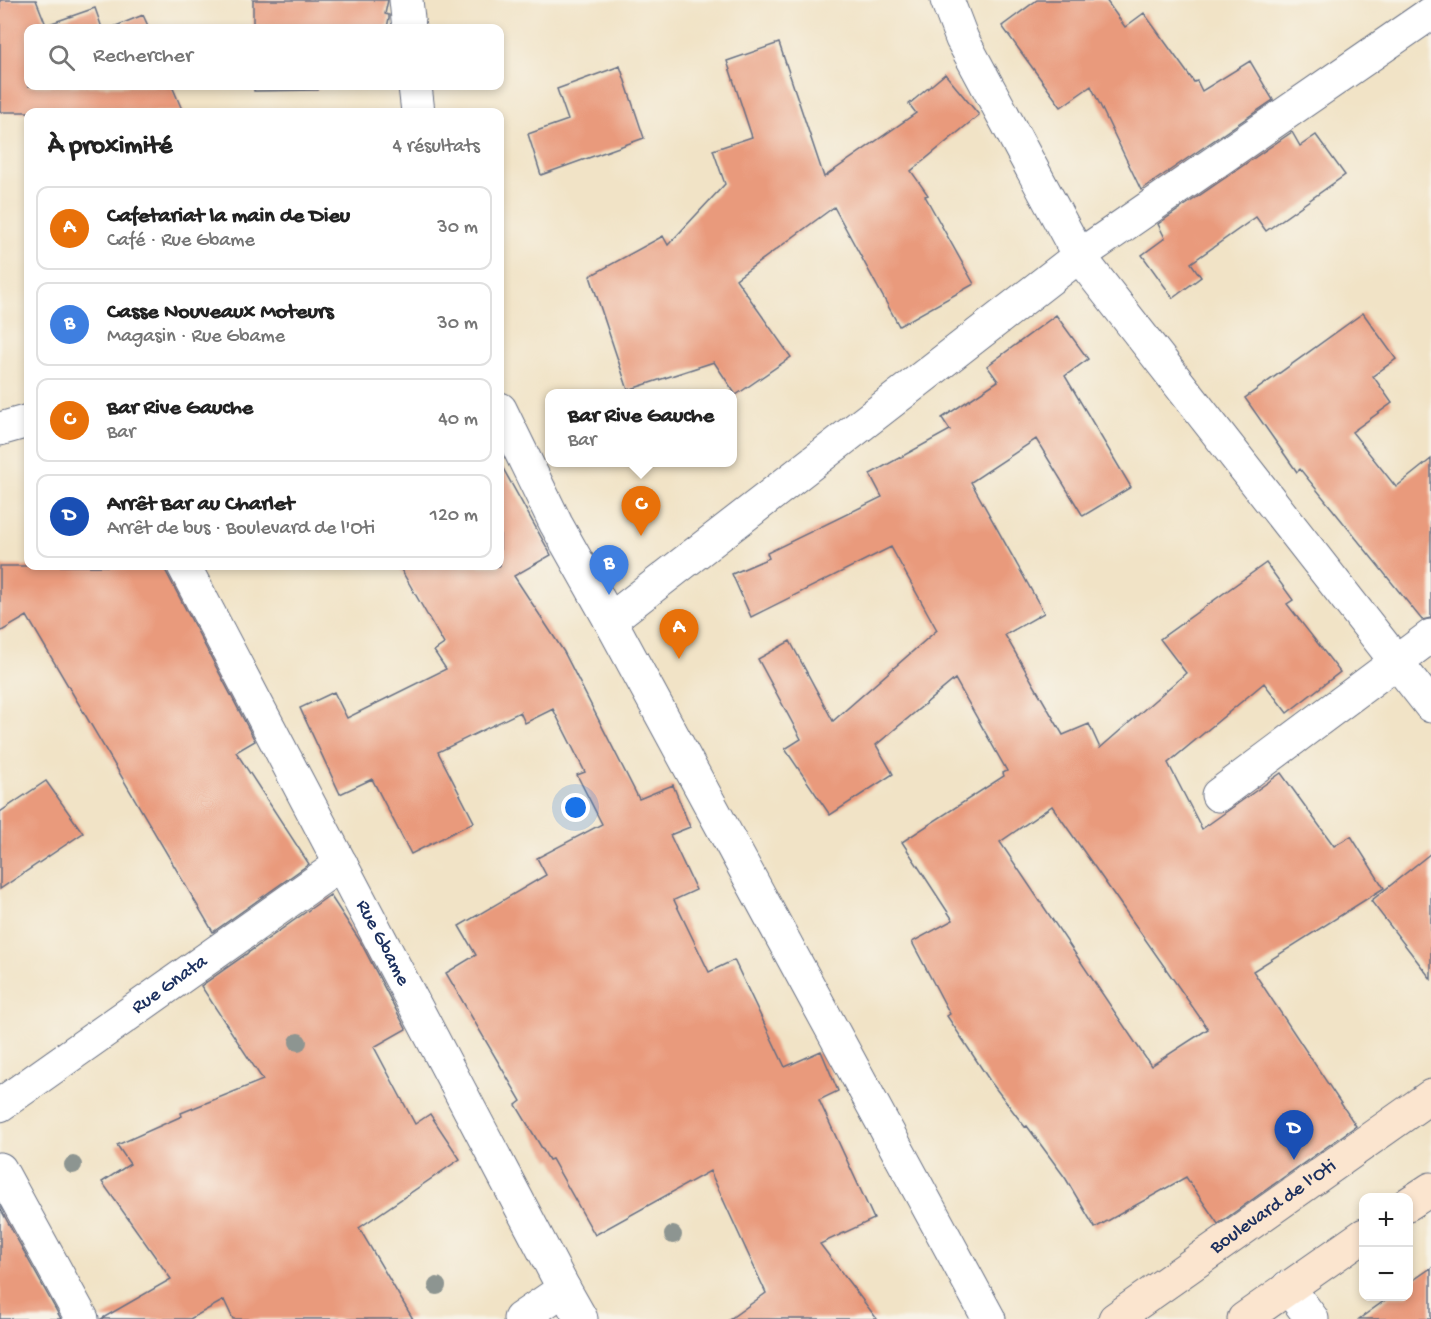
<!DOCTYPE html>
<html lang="fr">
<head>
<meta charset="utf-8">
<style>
  body { margin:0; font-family:"Gochi Hand",sans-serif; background:#f6f6f6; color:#222 }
  .controls { position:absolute; right:18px; bottom:18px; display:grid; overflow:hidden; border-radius:12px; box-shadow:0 3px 9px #0003 }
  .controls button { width:54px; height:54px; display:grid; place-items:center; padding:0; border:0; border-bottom:2px solid #e0e0e0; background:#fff; color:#222; font:30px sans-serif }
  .you { position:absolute; left:576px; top:808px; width:21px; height:21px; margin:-15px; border:4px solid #fff; border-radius:50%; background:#1a73e8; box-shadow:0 0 0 9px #1a73e833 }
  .badge { display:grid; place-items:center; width:39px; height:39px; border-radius:50%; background:#1a73e8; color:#fff; font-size:20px; font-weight:700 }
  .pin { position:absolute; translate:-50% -50px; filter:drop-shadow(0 2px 3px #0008) }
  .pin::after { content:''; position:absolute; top:32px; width:21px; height:18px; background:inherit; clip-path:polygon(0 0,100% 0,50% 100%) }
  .popup { position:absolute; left:545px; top:389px; width:192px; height:78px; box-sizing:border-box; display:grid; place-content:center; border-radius:12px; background:#fff; filter:drop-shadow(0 2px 4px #0005); font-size:20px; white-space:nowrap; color:#767676 }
  .popup b { font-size:22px; color:#222 }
  .popup::after { content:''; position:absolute; left:50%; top:100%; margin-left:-12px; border:12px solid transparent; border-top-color:#fff }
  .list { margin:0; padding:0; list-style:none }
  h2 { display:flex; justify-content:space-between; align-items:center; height:78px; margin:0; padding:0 24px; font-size:26px }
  h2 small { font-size:20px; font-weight:400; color:#767676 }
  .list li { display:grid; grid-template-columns:39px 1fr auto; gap:18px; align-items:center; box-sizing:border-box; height:84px; margin:0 12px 12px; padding:0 12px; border:2px solid #e0e0e0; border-radius:12px }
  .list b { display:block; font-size:22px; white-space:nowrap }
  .list p { margin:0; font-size:20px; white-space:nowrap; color:#767676 }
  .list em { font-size:20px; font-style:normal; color:#767676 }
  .icon { flex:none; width:33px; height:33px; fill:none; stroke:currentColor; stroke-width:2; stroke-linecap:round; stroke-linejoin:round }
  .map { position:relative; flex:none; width:1431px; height:1319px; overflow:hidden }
  .search { position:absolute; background:#fff; box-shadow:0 3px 9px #0003; left:24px; top:24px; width:480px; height:66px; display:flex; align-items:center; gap:15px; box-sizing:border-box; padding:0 21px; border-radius:12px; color:#767676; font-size:22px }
  .panel { position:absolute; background:#fff; box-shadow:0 3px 9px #0003; left:24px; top:108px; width:480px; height:462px; border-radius:12px }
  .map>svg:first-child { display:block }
  .building { fill:#e99a7b; fill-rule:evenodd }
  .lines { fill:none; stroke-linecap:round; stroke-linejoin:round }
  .minor-casing { stroke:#666e82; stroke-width:35 }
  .secondary-casing { stroke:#666e82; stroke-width:35 }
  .minor { stroke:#fff; stroke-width:33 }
  .secondary { stroke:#fbe5cf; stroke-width:33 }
  .tree { fill:#8d9591 }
  .labels { text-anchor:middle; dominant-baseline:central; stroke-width:5; stroke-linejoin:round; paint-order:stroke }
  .street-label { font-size:20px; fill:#1b2f5e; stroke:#f7f3e8 }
</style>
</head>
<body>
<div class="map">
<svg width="1431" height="1319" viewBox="0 0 1431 1319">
  <rect width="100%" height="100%" fill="#f7f3e8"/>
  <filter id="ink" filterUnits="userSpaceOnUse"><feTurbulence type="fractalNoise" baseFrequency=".0167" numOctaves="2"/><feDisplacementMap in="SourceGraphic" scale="12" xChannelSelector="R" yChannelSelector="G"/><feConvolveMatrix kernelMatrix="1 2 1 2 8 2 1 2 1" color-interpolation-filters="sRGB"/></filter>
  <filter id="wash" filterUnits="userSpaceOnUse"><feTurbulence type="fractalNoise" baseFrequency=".008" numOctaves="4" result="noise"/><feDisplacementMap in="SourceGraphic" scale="24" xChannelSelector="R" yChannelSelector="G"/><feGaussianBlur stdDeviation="1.35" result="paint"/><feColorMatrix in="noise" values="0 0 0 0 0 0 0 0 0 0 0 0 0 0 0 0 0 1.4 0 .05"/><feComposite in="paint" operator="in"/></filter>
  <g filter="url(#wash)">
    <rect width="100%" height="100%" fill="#f1e3c6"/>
    <g id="blocks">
      <path class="building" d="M0,0H36L46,25L95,8L102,28H28V86H172L183,112H0Z
        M253,0H388L385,14L389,15V18L387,28H253Z
        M1037,0H1106L1125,27L1144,13L1194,82L1197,81L1202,91L1250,61L1273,100L1141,190L1091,86L1061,107L1002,26Z
        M143,15L149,28H111Z
        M779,43L824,177L916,113L909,104L945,74L979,115L911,171L928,195L925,196L974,284L899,326L834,207L736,279L791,357L736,395L714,362L628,390L590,276L663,236L668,245L725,184L713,150L752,137L727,61Z
        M620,66L644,138L541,175L528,134L568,120L557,89Z
        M254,86H318V90L254,91Z
        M1292,132L1300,146L1316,135L1345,175L1266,231L1256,217L1191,263L1201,277L1173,298L1142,255L1165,238L1158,224Z
        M1363,313L1396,359L1373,376L1392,403L1352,432L1396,487L1431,459V618L1422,620L1300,469L1297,472L1245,398Z
        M1056,315L1088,359L1065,376L1131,487L1083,516L1036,439L971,482L1044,613L1005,635L1063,735L1089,724L1100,748L1186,673L1160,639L1266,563L1293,600L1287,604L1340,672L1287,713L1264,683L1168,763L1202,829L1281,773L1334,846L1351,836L1384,888L1253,971L1356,1126L1218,1224L1186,1177L1095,1228L1066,1179L1027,1126L1025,1127L990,1081L947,1016L950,1014L912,942L953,920L902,842L1004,776L1003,773L1007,771L955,679L876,745L893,774L830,815L785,749L801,739L758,659L790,641L833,721L937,630L891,547L751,617L732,574L769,558L767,553L882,497L870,474L950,430L942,418L998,381L987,366ZM1052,806L1208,1029L1151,1066L1000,842Z
        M500,463L551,555L514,576L564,652L639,799L673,785L690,827L670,835L696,890L674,900L709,972L734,960L785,1067L821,1051L838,1091L819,1100L874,1219L820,1244L877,1319H730L766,1293L710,1171L595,1235L552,1159L549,1160L516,1105L521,1101L446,973L476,955L459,926L546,875L537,858L602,824L577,775L585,772L553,709L525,723L520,712L438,752L474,822L411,854L372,779L340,794L300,708L334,692L347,718L446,669L434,651L444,644L399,566H500Z
        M0,566H163L255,741L236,752L309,864L213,932L27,616L0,632Z
        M46,781L83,833L0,889V812Z
        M1431,853V979L1371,901Z
        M330,895L360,941L406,1029L374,1047L415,1124L430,1114L460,1159L359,1228L413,1319H233L224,1300L190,1319H101L171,1279L102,1182L130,1164L117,1145L182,1116L181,1113L263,1080L201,986Z
        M0,1208L61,1319H0Z
        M1431,1268V1319H1359L1391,1296H1408V1284Z"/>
    </g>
  </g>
  <g filter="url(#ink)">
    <use href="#blocks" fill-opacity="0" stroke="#666e82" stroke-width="1.5"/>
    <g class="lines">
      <g class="minor-casing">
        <g id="minor">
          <path d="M406,0L409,28"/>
          <path d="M947,0L962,39L1079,256L1431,706"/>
          <path d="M415,86L418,112"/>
          <path d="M500,409L556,524L610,620L989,1319"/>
          <path d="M0,429L28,421"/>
          <path id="s1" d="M184,566L564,1289L581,1319"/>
          <path d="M610,620L1079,256L1431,13"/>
          <path d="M1218,795L1431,636"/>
          <path id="s2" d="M0,1105L341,864"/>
          <path d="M0,1169L82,1319"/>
          <path d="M1288,1287L1312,1319"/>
          <path d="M520,1319L564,1289"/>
        </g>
      </g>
      <g class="secondary-casing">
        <g id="secondary">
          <path d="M1408,1204L1431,1189"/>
          <path id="s3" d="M1115,1319L1431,1096"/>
          <path d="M1244,1319L1364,1235"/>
        </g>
      </g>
      <use href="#minor" class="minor"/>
      <use href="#secondary" class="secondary"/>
    </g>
    <g class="tree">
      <circle cx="298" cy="1042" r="9"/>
      <circle cx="73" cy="1165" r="9"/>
      <circle cx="673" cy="1235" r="9"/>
      <circle cx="437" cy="1286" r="9"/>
    </g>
  </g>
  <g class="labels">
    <g class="street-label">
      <text stroke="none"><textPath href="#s1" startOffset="426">Rue Gbame</textPath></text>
      <text stroke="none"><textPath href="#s2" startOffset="208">Rue Gnata</textPath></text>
      <text stroke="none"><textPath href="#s3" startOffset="194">Boulevard de l'Oti</textPath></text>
    </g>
  </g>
</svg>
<div class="controls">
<button>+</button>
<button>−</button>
</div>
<div class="you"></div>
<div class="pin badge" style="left:679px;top:659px;background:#e8710a">A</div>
<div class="pin badge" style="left:609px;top:595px;background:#3f7fe0">B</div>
<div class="pin badge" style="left:641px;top:536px;background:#e8710a">C</div>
<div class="popup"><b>Bar Rive Gauche</b>Bar</div>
<div class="pin badge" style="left:1294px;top:1160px;background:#1a4fb4">D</div>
<div class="search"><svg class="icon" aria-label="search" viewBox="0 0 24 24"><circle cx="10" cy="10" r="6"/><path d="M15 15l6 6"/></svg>Rechercher</div>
<section class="panel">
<h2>À proximité<small>4 résultats</small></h2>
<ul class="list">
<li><span class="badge" style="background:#e8710a">A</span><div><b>Cafetariat la main de Dieu</b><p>Café · Rue Gbame</p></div><em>30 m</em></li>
<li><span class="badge" style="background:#3f7fe0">B</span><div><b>Casse Nouveaux Moteurs</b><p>Magasin · Rue Gbame</p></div><em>30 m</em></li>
<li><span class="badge" style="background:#e8710a">C</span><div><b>Bar Rive Gauche</b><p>Bar</p></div><em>40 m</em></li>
<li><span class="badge" style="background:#1a4fb4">D</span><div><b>Arrêt Bar au Charlet</b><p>Arrêt de bus · Boulevard de l'Oti</p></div><em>120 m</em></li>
</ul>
</section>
</div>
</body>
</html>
